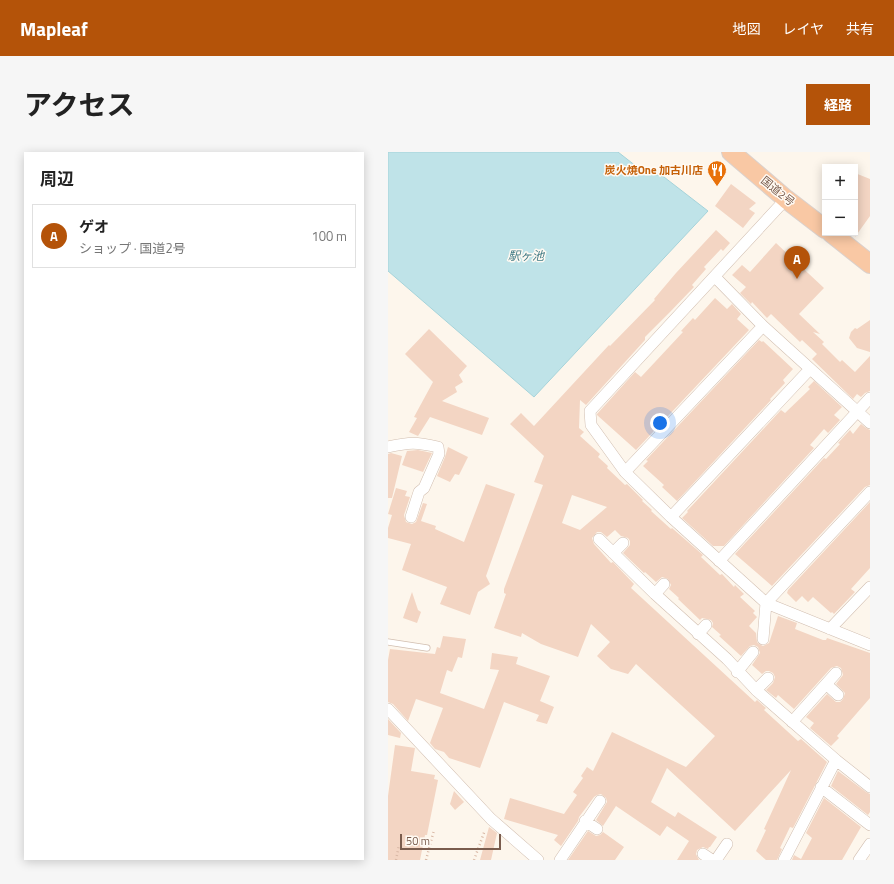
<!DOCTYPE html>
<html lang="ja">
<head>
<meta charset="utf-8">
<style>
  body { margin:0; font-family:"Titillium Web","Noto Sans JP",sans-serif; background:#f6f6f6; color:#222 }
  .controls { position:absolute; right:12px; top:12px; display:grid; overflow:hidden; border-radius:0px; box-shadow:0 2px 10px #0003 }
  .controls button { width:36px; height:36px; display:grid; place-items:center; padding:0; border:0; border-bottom:1px solid #e0e0e0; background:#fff; color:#222; font:20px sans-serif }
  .scale { position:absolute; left:12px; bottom:10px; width:101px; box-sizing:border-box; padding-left:4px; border:2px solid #7a5c4d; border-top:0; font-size:11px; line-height:14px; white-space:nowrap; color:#7a5c4d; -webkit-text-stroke:3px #fffaf3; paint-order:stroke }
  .you { position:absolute; left:272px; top:271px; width:14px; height:14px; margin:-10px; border:3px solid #fff; border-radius:50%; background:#1a73e8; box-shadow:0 0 0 6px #1a73e833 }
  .badge { display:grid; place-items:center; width:26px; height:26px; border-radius:50%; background:#b45309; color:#fff; font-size:13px; font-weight:700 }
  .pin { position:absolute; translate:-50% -33px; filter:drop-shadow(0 1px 2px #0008) }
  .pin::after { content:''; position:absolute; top:21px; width:14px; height:12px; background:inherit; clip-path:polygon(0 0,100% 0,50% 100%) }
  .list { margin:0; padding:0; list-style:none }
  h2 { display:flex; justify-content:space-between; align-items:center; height:52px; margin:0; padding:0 16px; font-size:17px }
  h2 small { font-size:13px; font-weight:400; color:#767676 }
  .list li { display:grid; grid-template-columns:26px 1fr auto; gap:12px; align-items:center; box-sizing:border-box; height:64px; margin:0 8px 8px; padding:0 8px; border:1px solid #e0e0e0; border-radius:0px }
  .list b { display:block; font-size:15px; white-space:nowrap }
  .list p { margin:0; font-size:13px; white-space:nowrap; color:#767676 }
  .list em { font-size:13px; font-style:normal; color:#767676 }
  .map { position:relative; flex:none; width:482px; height:708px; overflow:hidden; border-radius:0px }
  header { display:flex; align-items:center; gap:24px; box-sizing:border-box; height:56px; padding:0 20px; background:#b45309; color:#fff }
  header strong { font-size:19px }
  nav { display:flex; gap:22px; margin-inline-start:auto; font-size:14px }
  .intro { display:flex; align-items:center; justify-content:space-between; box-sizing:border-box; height:96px; padding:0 24px }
  h1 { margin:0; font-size:28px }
  .button { padding:10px 18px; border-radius:0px; background:#b45309; color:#fff; font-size:14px; font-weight:700 }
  main { display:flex; gap:24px; padding:0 24px }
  aside { flex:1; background:#fff; border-radius:0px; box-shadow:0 2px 10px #0003 }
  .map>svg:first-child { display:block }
  .water { fill:#bfe3e8; stroke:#a5d3da }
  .building { fill:#f3d5c3; fill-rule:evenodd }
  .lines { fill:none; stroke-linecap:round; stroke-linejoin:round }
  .service-casing { stroke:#d1beb0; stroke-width:7 }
  .minor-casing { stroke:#d1beb0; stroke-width:12 }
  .trunk-casing { stroke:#dad1cd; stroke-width:20 }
  .path { stroke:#d9b8a5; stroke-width:2.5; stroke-dasharray:1 3; stroke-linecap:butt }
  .service { stroke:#fff; stroke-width:5.5 }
  .minor { stroke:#fff; stroke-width:11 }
  .trunk { stroke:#f9c8a4; stroke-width:18 }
  .labels { text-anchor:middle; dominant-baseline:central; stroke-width:3; stroke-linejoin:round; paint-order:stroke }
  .food-label { font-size:11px; font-weight:bold; fill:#c56008; stroke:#fffaf3; text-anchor:end }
  .street-label { font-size:11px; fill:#7a5c4d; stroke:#fffaf3 }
  .water-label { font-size:12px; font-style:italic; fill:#437c86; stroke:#fffaf3 }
</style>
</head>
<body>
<header>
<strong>Mapleaf</strong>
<nav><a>地図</a><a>レイヤ</a><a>共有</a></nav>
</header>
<div class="intro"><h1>アクセス</h1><a class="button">経路</a></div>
<main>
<aside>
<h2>周辺<small></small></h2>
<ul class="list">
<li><span class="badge">A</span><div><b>ゲオ</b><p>ショップ · 国道2号</p></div><em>100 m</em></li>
</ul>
</aside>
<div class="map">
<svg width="482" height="708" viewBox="0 0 482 708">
  <rect width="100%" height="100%" fill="#fdf6ec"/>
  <path class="water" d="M0,0H230L253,18L276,25L320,59L146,245L0,119Z"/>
  <path class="building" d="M467,21L482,27V64L467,85Z
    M343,32L368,51L361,57L367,61L355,76L327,54Z
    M328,78L342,91L335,99L333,97L316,115L318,117L304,133L306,135L282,160L257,185V188L198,253L192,248L191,276L196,280L192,284L212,302L210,305L220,314L219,316L237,333L239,332L255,348L254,349L264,358L263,359L283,377L284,376L315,403L313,405L332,423L334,422L346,435L347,433L356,442L352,445L367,459L365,461L369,465L361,474L368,481L369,490L371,492L375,494L381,491L390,464L409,471L407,477L435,488H438L439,486L482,501V546L449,584L451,586L443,594L422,576L426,571L418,565L439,542L448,550H452L455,547L457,541L448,532L455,523L453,516L449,514L443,516L406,557L390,543L388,546L378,538L385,531L387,525L385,521L381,519H378L374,522L364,513L372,501L370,495L366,493L362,494L353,504L331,484L333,483L324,475L325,471L323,468L314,466L312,468L290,447L291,446L281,437L283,433L280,427L274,425L268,430L257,420L256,421L235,401L242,393V389L240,386L233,384L227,378L219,385L213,380H209L204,386L206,392L223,411L225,410L246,432L243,436L367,550L369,548L378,556L376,558L410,589L413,587L439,610L405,676L402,675L392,696L394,697L389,708H378L368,699L378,678L376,677L403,618L347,679L279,616L263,650L287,665L290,660L329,685L322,695H321L320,697L315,695L309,698L308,702L311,708H289L301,689L279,674L272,684L228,654L215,674L208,668L219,650L218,646L213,642L209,643L206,645L191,665L190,669L173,694L166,688L170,683L116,667L122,646L176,662L189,643L185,640L195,626L193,624L199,615L205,619L224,580L298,615L327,584L248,512L240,522L223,517L209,504L222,490L203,472L190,505L153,492L134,481L133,485L106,476L118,442L116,441V437L155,333L146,330L156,304L122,272L133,261L146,274L221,193L222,194L267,148L266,147L288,121ZM184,343L219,355L192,378L174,371Z
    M388,91L436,136L411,162L432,182L425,180L436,190L434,192L452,210L454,208L467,220L482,204V239L477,241L473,245L469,242L465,247L424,207L429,202L414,188L412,190L383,162L379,166L364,150L363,152L352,141L358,135L344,123L354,113L362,120Z
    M327,146L339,157L344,152L353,162L349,167L361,178L248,298L209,263V262L247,220L253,225L295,180L293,179L305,166L307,168Z
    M482,168V200L469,196L461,186L463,180L467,176L469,177Z
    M41,177L79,214L71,223L75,230L67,235L69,240L54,249L101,266L94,283L42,265L30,284L21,280L29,266L26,265L45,230L17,202Z
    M371,188L374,190L375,189L405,217L395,228L397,231L382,247L383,248L289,349L274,335L276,333L255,314L260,309L258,308Z
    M426,229L454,255L446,263L452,268L440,281L436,277L422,293L426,296L336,394H325L294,366L300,360L299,359L393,258L397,261L422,237L420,235Z
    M473,272L478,276L482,278V333L477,335L384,434L347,402L436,306L438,307L452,292L450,291L462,278L465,282Z
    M60,295L80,305L71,323L67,322L62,330L49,324L57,305Z
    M30,298L44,301L35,320L14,313L19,299Z
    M3,301L14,304L4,346H0V302Z
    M98,332L127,342L98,424L102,432L90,440L82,463L52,452L59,435L14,418L23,392L0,386V376L4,363L0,362L8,336L19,339L17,344L22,345L16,363L18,370L24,372L28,370L35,351L39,352L33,369L48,374L47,377L76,390Z
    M482,350V416L463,437L467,440L446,462L444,460L443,461L425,445L420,450L414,444L408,450L399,441L400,438Z
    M24,440L30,458L33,460L29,471L15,466Z
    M55,484L78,487L74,506L70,505L64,520L59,518L52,541L96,557L111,518L102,517L104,501L130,505L128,512L162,524L152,549L166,555L159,572L148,569L151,563L116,550L92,616L61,606L56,600L47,597L42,591L55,556L28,547L20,569L5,552L0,550V508L2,497L47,502L49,495L52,496Z
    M0,567L13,581L12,586L0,583Z
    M7,593L27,596L23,619L47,623L46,627L50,628L39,683H37L32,708H0V644Z
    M450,619L478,640L482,642V660L480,663L443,634Z
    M66,639L76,650L67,658L62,652Z
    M436,646L473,675L454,708H404L406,703L413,707L424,686L418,681Z
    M101,675L109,681L103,708H92Z
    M200,679L208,684L212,683L215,680L236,695L227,708H180Z"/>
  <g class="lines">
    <g class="service-casing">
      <path id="service" d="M0,490L39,496"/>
    </g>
    <g class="minor-casing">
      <path id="minor" d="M398,47L202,259L203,273L237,320L283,365L378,451L482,493
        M327,125L375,174L482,271
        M0,295C22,290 28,290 50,295L51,302L36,336L31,340L23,365
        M237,320L375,174
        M283,365L422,217
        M211,387L267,442L339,507L368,538L448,608
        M225,401L235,391
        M331,409L482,246
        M267,442L276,432
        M442,477L482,435
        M310,482L318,473
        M375,487L378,451L482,340
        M349,520L365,500
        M438,532L450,543
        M368,538L380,526
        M0,557L103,667L150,708
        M404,570L448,521
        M433,635L482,673
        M197,669L209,677
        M315,702L324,708
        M172,708L212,649
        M328,708L339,692
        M396,708L448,608L482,635
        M471,708L482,692"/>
    </g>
    <g class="trunk-casing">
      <path id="trunk" d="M343,0L398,47L437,77
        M443,81L482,112"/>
    </g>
    <path class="path" d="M8,708L11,693
      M38,708L46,678
      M86,708L97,678"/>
    <use href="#service" class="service"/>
    <use href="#minor" class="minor"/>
    <use href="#trunk" class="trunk"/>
  </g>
  <defs>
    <g id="restaurant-pin" transform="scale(1)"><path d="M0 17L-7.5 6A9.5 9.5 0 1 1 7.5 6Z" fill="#e8710a" stroke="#fffaf3"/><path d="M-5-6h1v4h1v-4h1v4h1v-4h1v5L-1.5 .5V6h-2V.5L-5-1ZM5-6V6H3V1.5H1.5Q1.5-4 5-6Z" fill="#fff"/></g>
  </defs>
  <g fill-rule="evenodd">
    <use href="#restaurant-pin" x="329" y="18"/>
  </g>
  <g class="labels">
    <g class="food-label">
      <text x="315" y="18">炭火焼One 加古川店</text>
    </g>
    <g class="street-label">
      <text transform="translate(390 39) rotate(39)">国道2号</text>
    </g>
    <g class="water-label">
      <text x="138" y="103">駅ヶ池</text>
    </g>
  </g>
</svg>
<div class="controls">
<button>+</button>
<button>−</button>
</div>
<div class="scale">50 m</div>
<div class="you"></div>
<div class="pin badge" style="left:409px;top:127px">A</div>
</div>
</main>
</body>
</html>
